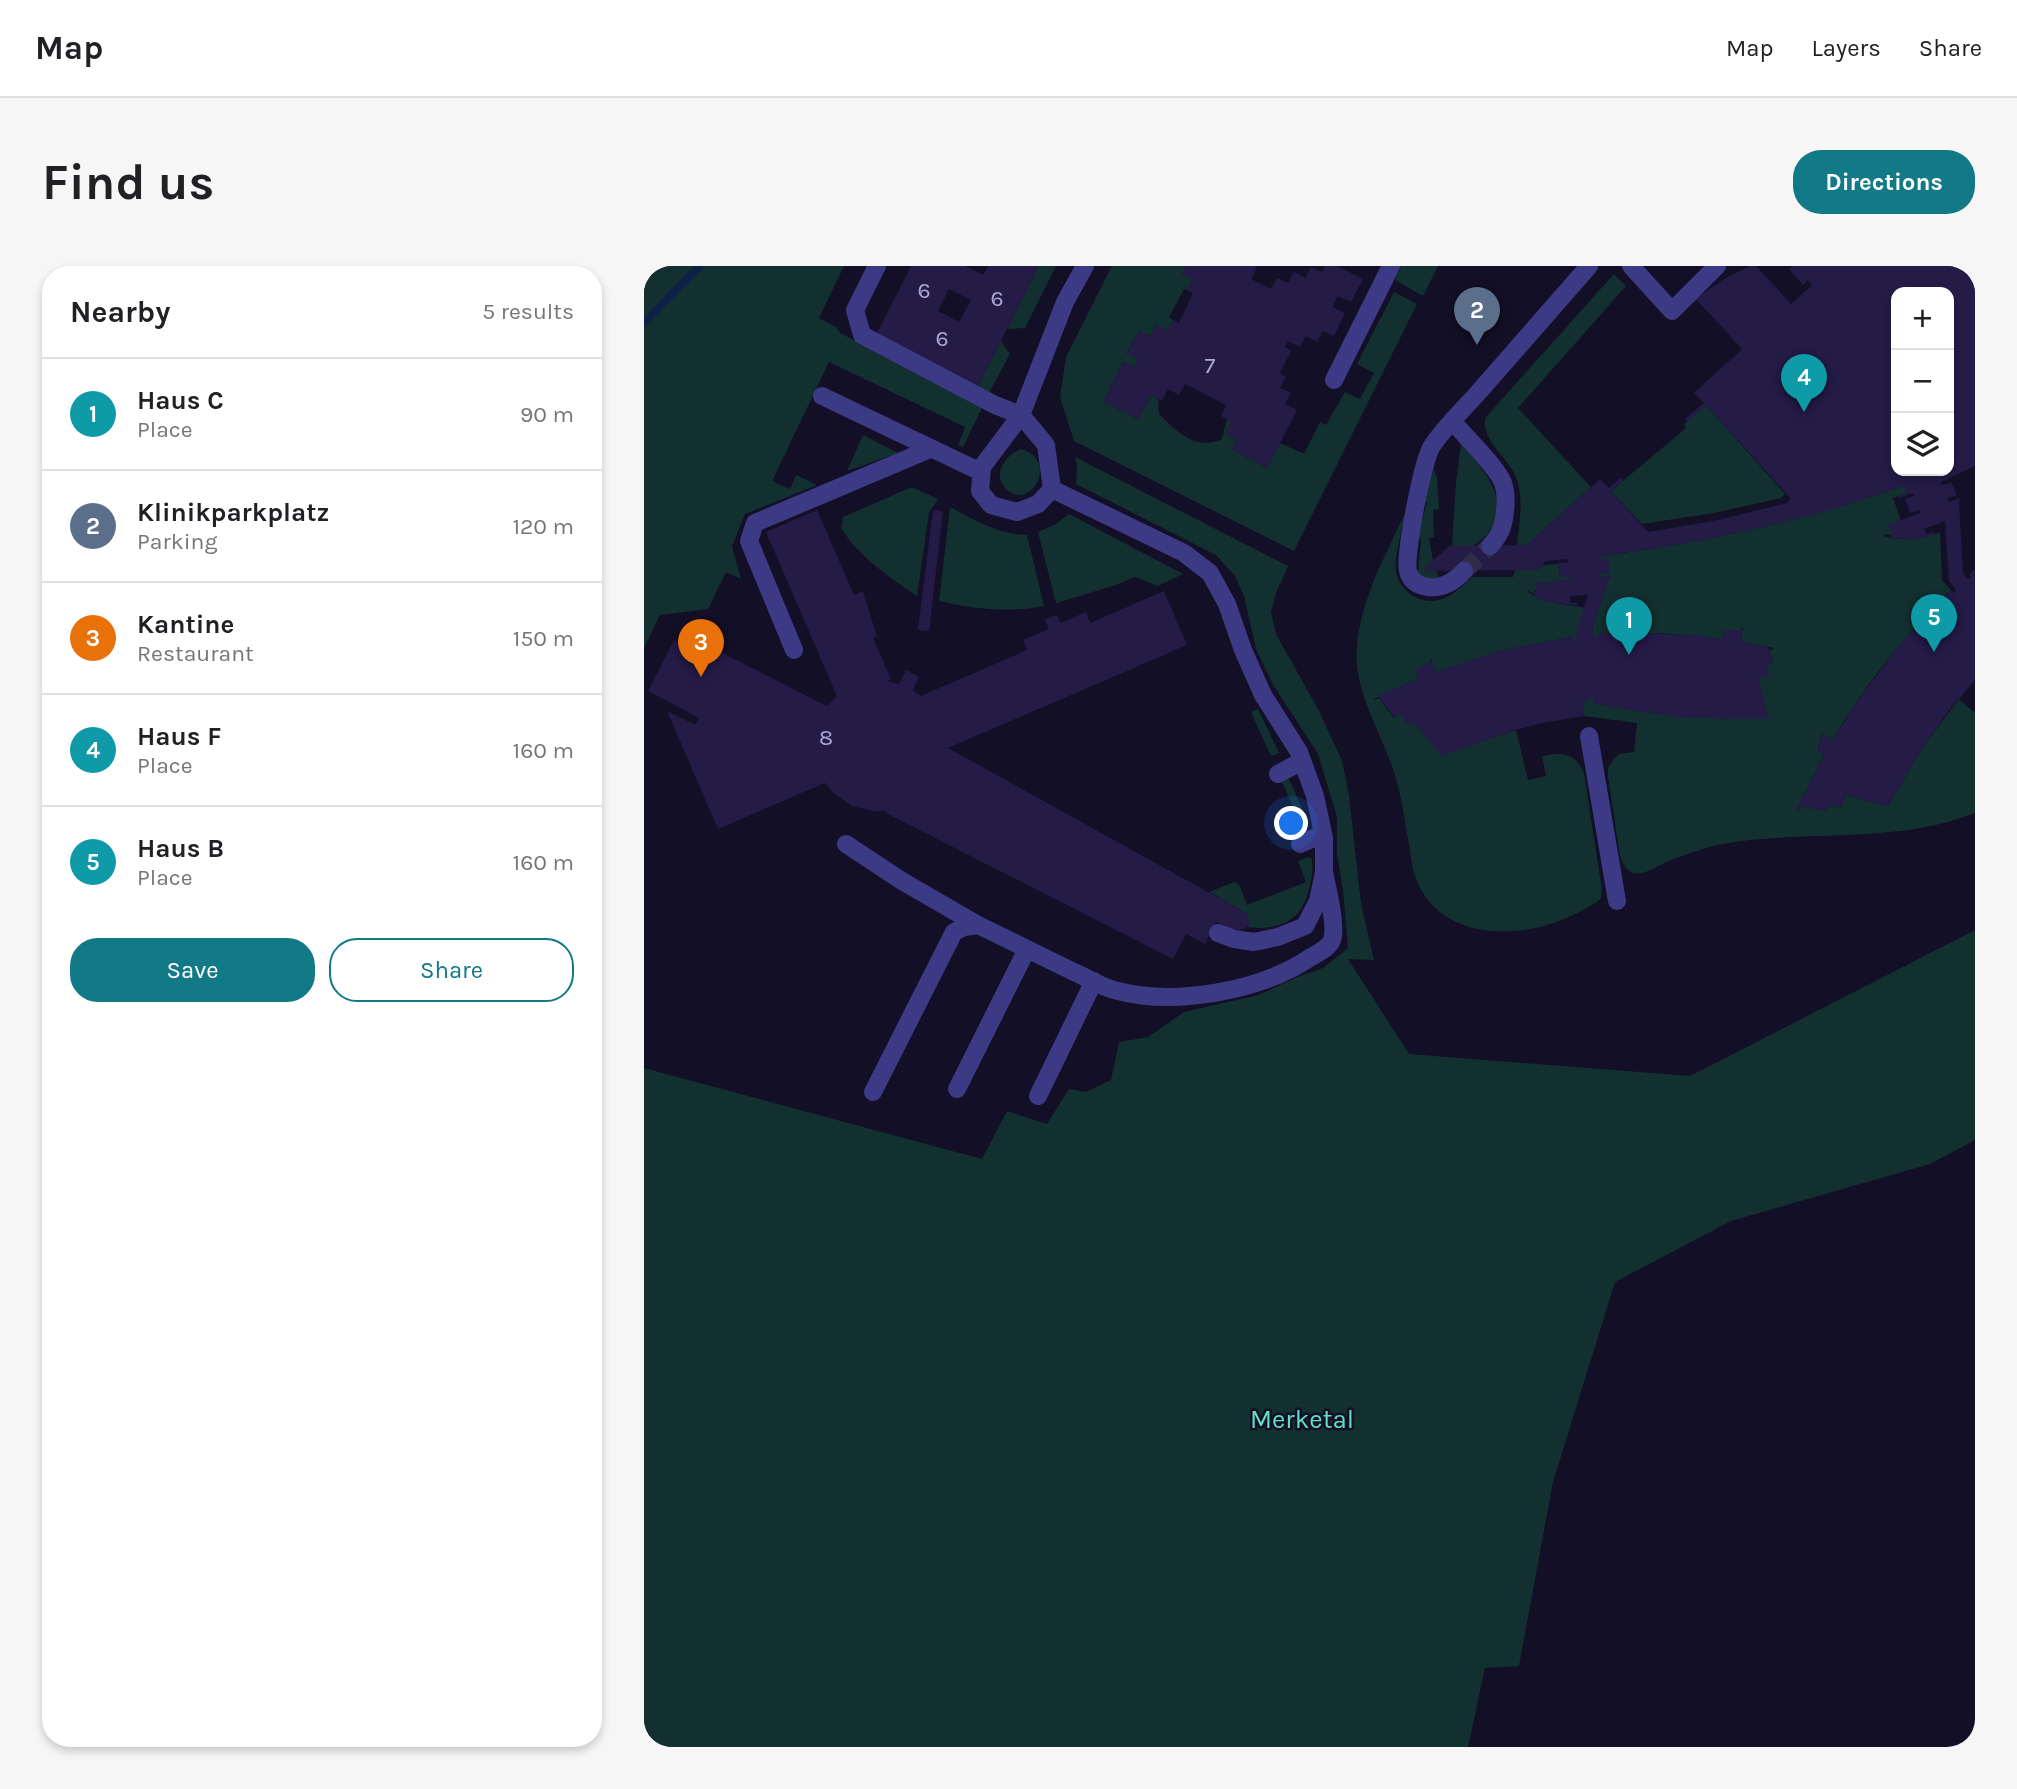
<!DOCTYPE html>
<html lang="en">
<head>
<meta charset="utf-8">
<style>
  body { margin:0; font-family:Karla,sans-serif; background:#f6f6f6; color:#202124 }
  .controls { position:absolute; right:21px; top:21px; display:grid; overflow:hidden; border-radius:14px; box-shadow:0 4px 10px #0003 }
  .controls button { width:63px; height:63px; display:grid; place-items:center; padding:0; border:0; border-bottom:2px solid #e0e0e0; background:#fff; color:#202124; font:35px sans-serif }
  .you { position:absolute; left:648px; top:558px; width:24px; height:24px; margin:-18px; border:5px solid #fff; border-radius:50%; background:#1a73e8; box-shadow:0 0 0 10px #1a73e833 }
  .badge { display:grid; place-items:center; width:46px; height:46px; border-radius:50%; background:#127987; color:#fff; font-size:23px; font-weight:700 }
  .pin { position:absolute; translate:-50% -58px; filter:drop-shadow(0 2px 4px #0008) }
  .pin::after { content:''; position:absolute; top:37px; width:24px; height:21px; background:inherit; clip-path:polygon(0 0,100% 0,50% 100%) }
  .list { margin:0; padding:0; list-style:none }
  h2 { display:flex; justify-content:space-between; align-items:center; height:91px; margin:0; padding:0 28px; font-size:30px }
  h2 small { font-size:23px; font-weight:400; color:#757577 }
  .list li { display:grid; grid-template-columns:46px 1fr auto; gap:21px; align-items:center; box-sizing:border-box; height:112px; padding:0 28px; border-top:2px solid #e0e0e0 }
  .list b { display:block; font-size:26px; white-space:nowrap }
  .list p { margin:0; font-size:23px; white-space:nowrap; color:#757577 }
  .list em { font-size:23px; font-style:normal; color:#757577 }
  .actions { display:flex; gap:14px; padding:21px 28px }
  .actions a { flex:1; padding:16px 0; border:2px solid #127987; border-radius:28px; text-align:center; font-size:24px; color:#127987 }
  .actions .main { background:#127987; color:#fff }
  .icon { flex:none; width:38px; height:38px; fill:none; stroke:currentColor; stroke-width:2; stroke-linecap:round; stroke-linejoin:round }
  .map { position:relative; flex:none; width:1331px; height:1481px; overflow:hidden; border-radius:28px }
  header { display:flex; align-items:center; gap:42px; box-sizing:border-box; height:98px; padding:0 35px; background:#fff; border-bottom:2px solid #e0e0e0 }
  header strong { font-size:33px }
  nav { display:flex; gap:38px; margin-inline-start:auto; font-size:24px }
  .intro { display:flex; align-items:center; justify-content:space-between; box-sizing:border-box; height:168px; padding:0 42px }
  h1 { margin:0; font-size:49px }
  .button { padding:18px 32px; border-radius:28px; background:#127987; color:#fff; font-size:24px; font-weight:700 }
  main { display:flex; gap:42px; padding:0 42px }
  aside { flex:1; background:#fff; border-radius:28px; box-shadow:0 4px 10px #0003 }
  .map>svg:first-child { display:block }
  .green { fill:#12302f }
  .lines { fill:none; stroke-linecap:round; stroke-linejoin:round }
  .stream { stroke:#0c2248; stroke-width:8 }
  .building { fill:#241b47; fill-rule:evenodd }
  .minor-tunnel { stroke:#312d47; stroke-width:18; stroke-dasharray:18 9; stroke-linecap:butt }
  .minor { stroke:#3d3a85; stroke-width:18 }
  .labels { text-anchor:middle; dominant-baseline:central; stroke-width:5; stroke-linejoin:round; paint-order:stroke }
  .number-label { font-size:23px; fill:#aca6d1 }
  .park-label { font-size:26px; fill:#5fe0c0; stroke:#130f26 }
</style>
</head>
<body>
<header>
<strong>Map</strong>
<nav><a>Map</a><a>Layers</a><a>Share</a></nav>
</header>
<div class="intro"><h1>Find us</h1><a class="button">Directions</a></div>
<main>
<aside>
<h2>Nearby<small>5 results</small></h2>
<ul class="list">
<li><span class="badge" style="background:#0f9aa8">1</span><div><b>Haus C</b><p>Place</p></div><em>90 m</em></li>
<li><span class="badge" style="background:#5c6f8a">2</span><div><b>Klinikparkplatz</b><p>Parking</p></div><em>120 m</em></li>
<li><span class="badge" style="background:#e8710a">3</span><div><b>Kantine</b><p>Restaurant</p></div><em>150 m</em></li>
<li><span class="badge" style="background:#0f9aa8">4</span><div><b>Haus F</b><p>Place</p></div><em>160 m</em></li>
<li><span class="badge" style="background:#0f9aa8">5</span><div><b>Haus B</b><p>Place</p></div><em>160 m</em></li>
</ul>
<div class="actions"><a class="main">Save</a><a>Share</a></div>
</aside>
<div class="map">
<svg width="1331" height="1481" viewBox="0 0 1331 1481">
  <rect width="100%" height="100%" fill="#130f26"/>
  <path class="green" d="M0,0H200L175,52L192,61L196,67L339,140L319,181L314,179L321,161L185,96L128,215L146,223L152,209L173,219L101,248L88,280L97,313L82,306L64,343L16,349L0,382Z
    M395,0H412L381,62L363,63Z
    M468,0H541L538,8L549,13L543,24L540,23L525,51L529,54L523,65L512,59L506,70L495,65L483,87L494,94L490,101L479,96L459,136L494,153L507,129L514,133L515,148C532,165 552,186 578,173L583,153L588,156L582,167L593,173L588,184L623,202L636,177L660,188L676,156L682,159L701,126L716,133L730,107L713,98L750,26L773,38L650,285L430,175L416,131L422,91Z
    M757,0H794L779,30L751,14Z
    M970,8L982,20L874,142L947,221L883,279H873C875,258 880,235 873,214C866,192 838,177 841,152Z
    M357,75L366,88L345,127L334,120Z
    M1062,139L1141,228L1137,232L1070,247L998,258L967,225L1042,162L1040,158Z
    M219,169L254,187L203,205Z
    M817,177C836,200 869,234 846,265C841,271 835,275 829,280H808L812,216Z
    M377,183C417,194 385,248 361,222C348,207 362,189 377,183Z
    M431,191L644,300L632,327L627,346L632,368L675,445L698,495L705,529L717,638L730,694L704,693L765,788L1046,810L1331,664V874L1286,898L1087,955L971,1016L909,1216L875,1400L841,1402L824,1481H0V802L338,893L363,845L403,858L425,823L442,826L467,814L475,776L504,771L540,746L614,729L656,710L679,702L704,682L699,625L693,588V551L674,488L628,417L612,383L600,330L591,310L572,289L432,218L433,199Z
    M790,203L793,213L795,243L789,244L790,271L785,272L789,295L779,305H792L795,312C786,315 780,314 774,306L777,274L773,272L783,236L779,234Z
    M1262,219V227L1249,232L1257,255L1247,261V269L1241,268L1240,270C1259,276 1278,273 1296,266L1298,314L1307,324C1261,369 1221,418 1189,474L1177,467L1178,469L1173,485L1180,489L1153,543L1155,544L1158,540L1181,545L1184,539L1196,542L1202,529L1244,540L1279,481L1315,433L1331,447V547C1250,579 1162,563 1078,578C1061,581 1044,588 1027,594C1008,602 986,622 976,590L964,511V501L974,488L990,486L993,457L940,450L938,437L950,431V437C1008,449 1065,453 1124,453L1114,411L1122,398H1129L1125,383L1129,384L1130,382L1097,376L1099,363L1097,362V364H1078L1080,365L1079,373C1035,368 993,363 950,372L948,363L965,313L967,312V310L956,311L955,308L964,293H955V290C1060,277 1161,254 1262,219Z
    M268,221L294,233L285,247L273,330C245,311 215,291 197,262L199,251Z
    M306,241C330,254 356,269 383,269L400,340C366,347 329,343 295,335Z
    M762,245C759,260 750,291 752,305C755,326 778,340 798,333C810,329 819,319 828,311H869L871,304H894L898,299L914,298L916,311H926V314L893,320L890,328L885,325L884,326C895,333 905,336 917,338C925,340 932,339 940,342L933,374L930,375L928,371L859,384L792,406L787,393L786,396L770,405H772L775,412L730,433L731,434L735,432L750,452L756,448L769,456L832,477L872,464L884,514L902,510L898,490C919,486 930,486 940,507L958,624L957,632L953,636C941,643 929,650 915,655C864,675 791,670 771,610C768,602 767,592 766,584C761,558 758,531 750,506C737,466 708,422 713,380C717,333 742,288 762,245Z
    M425,248L539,308L514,320L491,311L472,319L412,337L394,266L412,258Z
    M614,443L635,487L627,490L607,446Z
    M645,513L665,558L658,561L638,516Z
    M665,591L668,593C670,610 664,638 651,650C639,661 618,664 603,661L606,655L602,647L565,626L590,616L595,619L603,639L662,616L654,595Z"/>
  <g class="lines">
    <path class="stream" d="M0,57L56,0"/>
  </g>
  <path class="building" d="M267,0H321L339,9L344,0H395L334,120L232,69ZM305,23L327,34L315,56L294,45Z
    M541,0H610L613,1L607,13L627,23L633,12L644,17L650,6L661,12L667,1L678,6L681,0H693L719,13L707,36L694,30L688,41L701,47L690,70L679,65L673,76L662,70L656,81L644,75L641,81L647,85L636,107L642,111L636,122L647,127L641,138L653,144L623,202L588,184L593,173L582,167L588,156L577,150L582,139L541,118L535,129L524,123L518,135L507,129L494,153L459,136L479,96L490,101L494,94L483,88L495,65L506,70L512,59L523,65L529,54L535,57L549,27L543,24L549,13L537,8Z
    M1106,0H1112L1147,38L1168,19L1164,14L1159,19L1145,3L1149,0H1331V200L1297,216L1298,219L1307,216L1313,229L1303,233L1305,236L1315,232L1317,235L1315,236L1319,308L1324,313L1327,311L1325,308L1331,303V414L1306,443L1279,481L1244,540L1202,529L1196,542L1184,539L1181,545L1158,540L1155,545L1153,543L1180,489L1173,485L1179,467L1189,474L1214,434L1257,377L1307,324L1310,327L1312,324L1305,315L1301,255L1280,263L1283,268L1289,266L1290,268L1284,271L1265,273L1247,272V261L1244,262L1243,259L1276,247L1275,244L1266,247L1261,233L1270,230L1269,227L1255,232L1254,230L1262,227V219L1187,244L1111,263L1033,279L955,290V293L964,292L966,307L955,308L956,311L967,310V313H965L948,363L950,372L953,371V367L984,366L1047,369L1079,373L1080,364H1099L1097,376L1124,381L1129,399L1122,398L1125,411H1114L1125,453H1081L1036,451L992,445L949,437L950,431L938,437L940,450L903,456L867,465L798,490L769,456L764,459L756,448L751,452L734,430L775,412L771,404L788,395L792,406L858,384L929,371L930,375L933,374L932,365L944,329L926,330V337H933V339H927L901,335L890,330L893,320H890V317L926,314V311H916L914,297L924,296V293L901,295L894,304L778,305L805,280L883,279L956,213L965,222L977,212L979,214L967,225L1004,266L1074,254L1143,237L1147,233L1062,139L1043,156L1041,153L1060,137L1050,127L1098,83L1053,34L1050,37L1048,35L1080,13ZM1252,26H1305V205H1252Z
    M173,244L210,329L219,325L233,371L229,372L247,413L243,415L255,418L262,404L275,411L269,424L277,430L383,384L379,374L405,363L401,354L407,351L413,349L417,357L442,346L446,357L520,325L543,379L304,482L602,647L606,655L603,661L597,664L588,663L572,656L561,678L542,668L529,693L242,547L243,545H229L208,540L190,527L181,517L74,563L23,445L51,459L55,452L4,425L30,374L37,378L42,369L48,372L58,353L75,362L65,380L183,440L193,430L122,266Z
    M289,244L299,245L285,365L274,364Z"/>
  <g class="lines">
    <path class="minor-tunnel" d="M820,305L846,280"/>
    <path class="minor" d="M233,0L211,44L218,69L351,139L377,149L402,179L408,223L394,238L373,246L347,239L336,225L338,201L377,149L421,36L441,0
      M987,0L1028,45L1073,0
      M690,114L747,0
      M178,130L337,206
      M809,156C821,170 853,201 859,217C862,226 862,236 861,245C860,260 856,269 846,280
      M408,223L540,287L566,307L583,338L599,384L619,429L655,486L671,530L680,572V606L674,635L661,660L634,671L610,676L590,673L574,667
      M820,305C810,316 798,323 783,321C773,319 766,314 764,305C760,290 779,193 788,180C802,159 823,140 840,120C875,80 910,40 945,0
      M150,384L105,275L111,257L286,183
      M945,470L973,635
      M634,508L658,495
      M202,578L258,615L334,659
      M656,578L679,568
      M313,823L383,683
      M229,826L310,666L320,661L334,659C366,675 398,690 430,706C444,712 459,722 474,725C532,740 617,725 667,691C674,687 685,682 688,674C693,661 683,621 680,606
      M394,830L450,715"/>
  </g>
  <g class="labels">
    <g class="number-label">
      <text x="280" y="24">6</text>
      <text x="353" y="32">6</text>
      <text x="298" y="72">6</text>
      <text x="566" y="99">7</text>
      <text x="182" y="471">8</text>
    </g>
    <g class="park-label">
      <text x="658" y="1153">Merketal</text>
    </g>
  </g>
</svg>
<div class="controls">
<button>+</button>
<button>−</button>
<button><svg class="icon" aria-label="layers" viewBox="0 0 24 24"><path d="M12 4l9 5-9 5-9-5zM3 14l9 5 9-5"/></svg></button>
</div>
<div class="you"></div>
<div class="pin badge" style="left:985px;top:389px;background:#0f9aa8">1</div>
<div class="pin badge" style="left:833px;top:79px;background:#5c6f8a">2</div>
<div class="pin badge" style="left:57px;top:411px;background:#e8710a">3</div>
<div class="pin badge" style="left:1160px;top:146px;background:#0f9aa8">4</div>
<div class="pin badge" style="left:1290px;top:386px;background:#0f9aa8">5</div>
</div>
</main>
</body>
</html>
